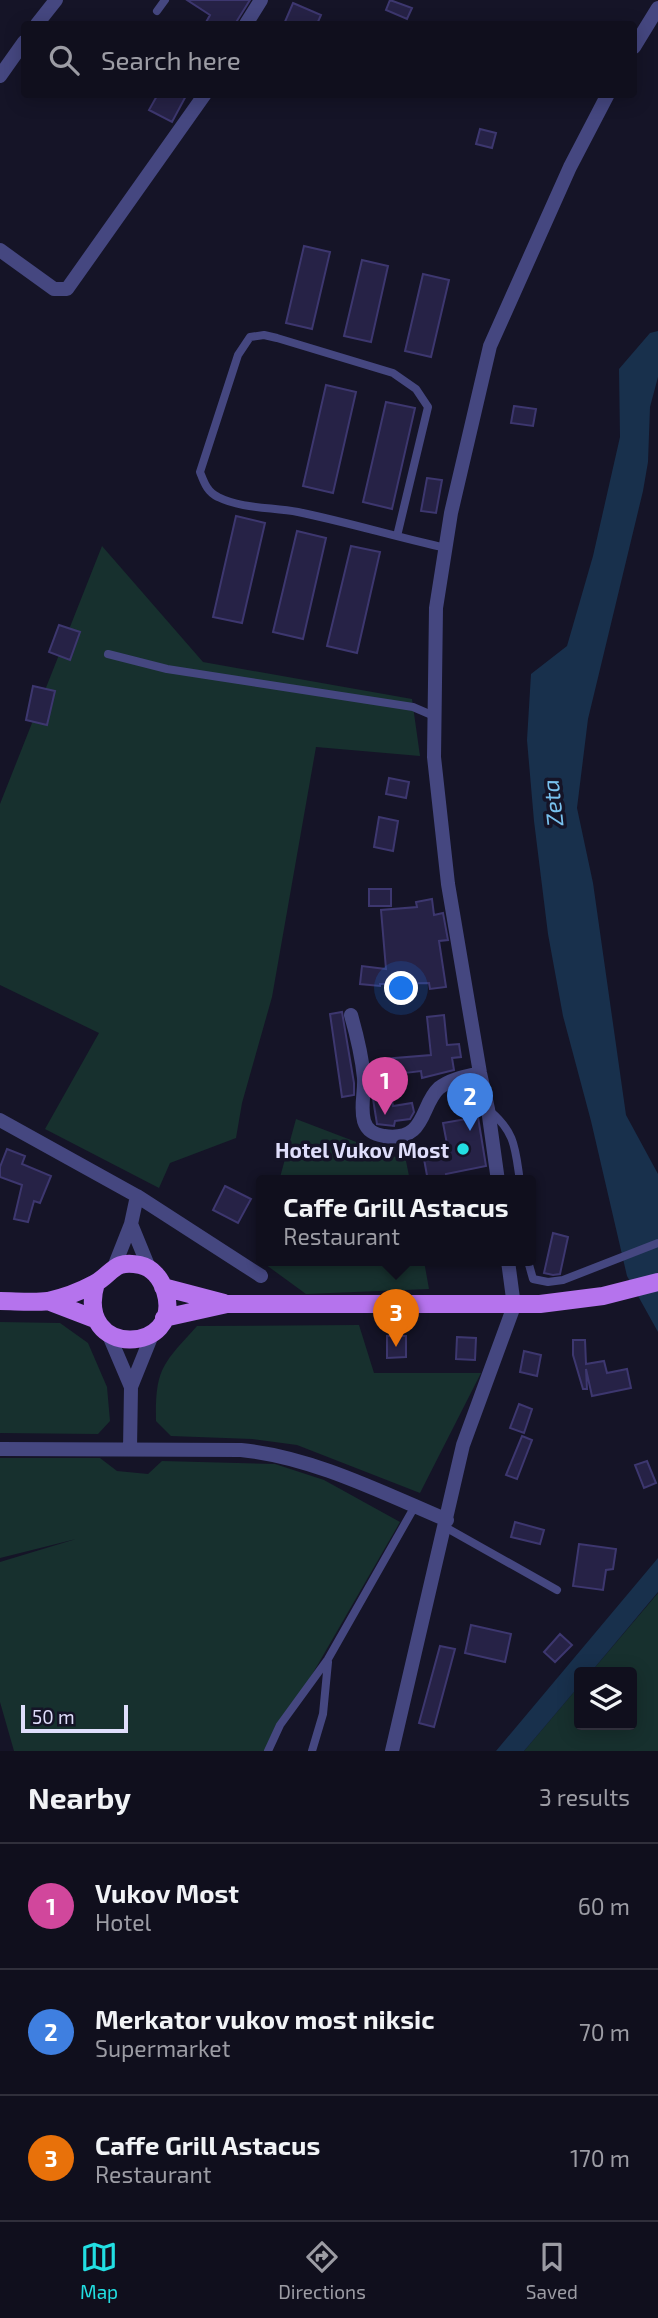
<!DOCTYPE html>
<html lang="en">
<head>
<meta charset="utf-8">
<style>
  body { margin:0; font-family:"Exo 2",sans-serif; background:#191826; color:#f1f3f6 }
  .controls { position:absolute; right:21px; bottom:21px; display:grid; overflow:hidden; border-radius:7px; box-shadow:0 4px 18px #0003 }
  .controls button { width:63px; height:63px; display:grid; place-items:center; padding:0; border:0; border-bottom:2px solid #302f3b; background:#100f1d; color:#f1f3f6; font:35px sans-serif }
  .scale { position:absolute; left:21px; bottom:18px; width:107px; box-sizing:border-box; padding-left:7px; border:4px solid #dfdefb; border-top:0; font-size:19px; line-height:24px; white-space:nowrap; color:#dfdefb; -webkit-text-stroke:5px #151427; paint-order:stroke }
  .you { position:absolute; left:402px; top:989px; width:24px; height:24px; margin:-18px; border:5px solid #fff; border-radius:50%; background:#1a73e8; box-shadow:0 0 0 10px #1a73e833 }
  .badge { display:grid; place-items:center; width:46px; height:46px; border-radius:50%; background:#22dfe2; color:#fff; font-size:23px; font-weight:700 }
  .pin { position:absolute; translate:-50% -58px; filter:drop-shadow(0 2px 4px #0008) }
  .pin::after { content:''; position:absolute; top:37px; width:24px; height:21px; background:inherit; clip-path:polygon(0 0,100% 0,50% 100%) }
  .popup { position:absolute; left:256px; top:1175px; width:280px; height:91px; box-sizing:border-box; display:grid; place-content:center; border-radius:7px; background:#100f1d; filter:drop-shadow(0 2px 5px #0005); font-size:23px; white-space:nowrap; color:#9c9ca4 }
  .popup b { font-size:26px; color:#f1f3f6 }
  .popup::after { content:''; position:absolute; left:50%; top:100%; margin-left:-14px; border:14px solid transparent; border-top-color:#100f1d }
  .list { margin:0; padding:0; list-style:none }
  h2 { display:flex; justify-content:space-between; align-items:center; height:91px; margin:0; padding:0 28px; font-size:30px }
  h2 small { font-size:23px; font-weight:400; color:#9c9ca4 }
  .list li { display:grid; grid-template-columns:46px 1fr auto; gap:21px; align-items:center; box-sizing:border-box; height:126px; padding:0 28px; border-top:2px solid #302f3b }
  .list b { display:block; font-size:26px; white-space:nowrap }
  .list p { margin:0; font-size:23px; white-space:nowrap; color:#9c9ca4 }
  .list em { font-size:23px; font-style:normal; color:#9c9ca4 }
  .icon { flex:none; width:38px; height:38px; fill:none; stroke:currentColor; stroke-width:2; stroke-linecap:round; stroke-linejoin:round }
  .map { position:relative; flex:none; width:658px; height:1751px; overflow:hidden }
  .search { position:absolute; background:#100f1d; box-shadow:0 4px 18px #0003; left:21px; right:21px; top:21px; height:77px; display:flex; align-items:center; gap:18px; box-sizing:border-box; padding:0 24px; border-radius:7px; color:#9c9ca4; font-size:26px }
  .sheet { height:469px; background:#100f1d }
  nav { display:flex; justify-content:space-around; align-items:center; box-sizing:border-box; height:98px; border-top:2px solid #302f3b; background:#100f1d; font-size:19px; color:#9c9ca4 }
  nav a { display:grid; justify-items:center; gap:4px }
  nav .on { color:#22dfe2 }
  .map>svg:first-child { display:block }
  .green { fill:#17302e }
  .water { fill:#18304c }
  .building { fill:#262246; stroke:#3d376f; stroke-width:2 }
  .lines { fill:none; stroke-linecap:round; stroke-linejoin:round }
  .lane { stroke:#454780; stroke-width:8 }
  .street { stroke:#454780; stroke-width:14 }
  .primary { stroke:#b573ed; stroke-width:18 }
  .poi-dot { fill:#22dfe2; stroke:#151427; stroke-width:2.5 }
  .labels { text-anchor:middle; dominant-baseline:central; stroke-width:7; stroke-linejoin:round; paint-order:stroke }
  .poi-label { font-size:21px; font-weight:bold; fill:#dfdefb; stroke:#151427; text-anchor:end }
  .water-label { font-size:23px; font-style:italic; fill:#79c1ee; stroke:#151427 }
</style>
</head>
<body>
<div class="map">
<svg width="658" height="1751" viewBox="0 0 658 1751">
  <rect width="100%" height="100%" fill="#151427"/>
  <path class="green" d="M102,546L203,662L412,699L420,756L316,747L272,997L242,1103L236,1138L170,1163L159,1188L45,1129L99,1033L0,985V804Z
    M296,1119L406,1161L410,1181H279Z
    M261,1246V1261H424L429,1289L306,1294L258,1259Z
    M0,1322L60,1323L88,1343L107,1387L110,1421L98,1434L0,1433Z
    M359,1325L374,1373H481L420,1493L297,1445L252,1439L171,1436L156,1421C155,1368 163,1364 197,1326Z
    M0,1458H100L117,1471L148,1474L162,1461L275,1464L324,1480L400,1522L268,1751H14L0,1702V1562L76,1539L0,1558Z
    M658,1593V1751H524L579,1686V1725H632V1672H591Z"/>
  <path class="water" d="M658,331V377L650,407L648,462L643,491L588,719L577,808L593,883L626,1115L658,1174V1332L627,1276L591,1121L563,1016L548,934L534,821L527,740L531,674L567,646L593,556L620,437L619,369L650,333Z
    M658,1558V1592L591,1672H579V1686L524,1751H496Z"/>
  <path class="building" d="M187,0H250L235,24H205L210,15Z
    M390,0L412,8L407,19L386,10Z
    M293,3L321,15L317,24H284Z
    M158,94H187L172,122L149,110Z
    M480,129L496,133L492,148L476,144Z
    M304,246L330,252L312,329L286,323Z
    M362,260L388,266L371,342L344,336Z
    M423,274L449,280L431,357L405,351Z
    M326,385L356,392L333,493L303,486Z
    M386,402L415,408L392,509L363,502Z
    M514,406L536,409L533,426L511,423Z
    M427,478L442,480L436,513L421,511Z
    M236,516L265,523L242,623L213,617Z
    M297,531L326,538L303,639L273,632Z
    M351,546L380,552L357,653L327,646Z
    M59,625L80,632L70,660L49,652Z
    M33,686L55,691L47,725L26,720Z
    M389,778L409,782L406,798L386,794Z
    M379,817L398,821L393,851L374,847Z
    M369,889H391V906H369Z
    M432,899L434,915L443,913L448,940L439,941L446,987L430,989L429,983L380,984V986L360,984L362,966L386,969L381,910L417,907L416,902Z
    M342,1012L354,1083V1095L342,1097L330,1014Z
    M444,1015L447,1045L459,1044L461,1057L452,1058L454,1070L422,1078L421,1071L387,1075L393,1106L412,1103L414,1112L410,1119L395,1121L394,1126L377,1124L373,1099L372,1063L383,1062V1059L431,1055L427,1017Z
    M478,1117L486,1166L446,1174L447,1181H428L422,1148L447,1144L443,1123Z
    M7,1149L25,1156L22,1164L51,1176L40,1203L34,1201L28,1222L14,1219L22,1185L0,1177V1167Z
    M225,1186L251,1199L238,1223L213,1210Z
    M553,1233L568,1237L560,1274L553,1275L544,1273Z
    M387,1336H406V1357L387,1358Z
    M457,1337L476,1338L475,1360L456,1359Z
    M573,1340H585L586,1364L604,1361L607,1373L627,1369L631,1388L592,1396L586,1369L587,1389H583L573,1355Z
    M524,1351L541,1355L537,1376L520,1372Z
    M519,1404L532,1409L524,1433L510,1428Z
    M522,1436L532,1440L517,1479L506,1475Z
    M647,1461L656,1483L644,1488L635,1465Z
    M515,1522L544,1530L540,1544L511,1537Z
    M579,1544L616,1549L613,1569L606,1570L603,1590L573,1586Z
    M471,1625L511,1634L505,1662L465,1653Z
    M560,1634L572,1645L555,1662L544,1652Z
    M440,1646L455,1649L434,1727L419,1723Z"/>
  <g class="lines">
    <path class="lane" d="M157,11L165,0
      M397,536L428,407L416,389L393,373L277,338L264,335L250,337L238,355L200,472C204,482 207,492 218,497C242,509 272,507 298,512C347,522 396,537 446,548
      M108,654L167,669L413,707L434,716
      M490,1111C516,1133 515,1149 520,1181
      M528,1261L533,1279L548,1282L563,1280L658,1243
      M445,1527L557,1590
      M268,1751L280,1725L328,1659L415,1506
      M312,1751L323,1714L328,1662"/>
    <path class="street" d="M37,24L56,0
      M246,24L261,0
      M634,47L658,8
      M0,76L24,42
      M0,250L54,289H67L205,94
      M351,1015C357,1036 362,1057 364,1078C365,1093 360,1106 364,1121C367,1131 374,1134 384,1136C427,1142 420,1105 439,1088C450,1079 467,1076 480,1073
      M0,1120L137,1196L131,1224L114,1267
      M498,1181L488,1109L480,1073L448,884L434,757L436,608L451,513L490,346L570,167L608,94
      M137,1196L261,1276
      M131,1224L149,1268
      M108,1333L131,1387
      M0,1449L241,1450C312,1457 381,1492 447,1520
      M130,1449L131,1387L152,1335
      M392,1751L463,1445L514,1306L508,1261"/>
    <path class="primary" d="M163,1287L224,1303
      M0,1301C15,1301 33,1303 48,1301C62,1298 81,1291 94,1284C113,1274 113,1259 140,1265C153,1268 161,1279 165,1291C185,1355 73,1359 96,1283
      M48,1301L95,1319
      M164,1318L227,1304H540L603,1296L658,1282"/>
  </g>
  <circle class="poi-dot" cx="463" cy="1149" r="7"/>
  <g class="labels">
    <g class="poi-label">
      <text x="449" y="1149">Hotel Vukov Most</text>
    </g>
    <g class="water-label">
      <text transform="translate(552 803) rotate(-96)">Zeta</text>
    </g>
  </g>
</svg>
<div class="controls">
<button><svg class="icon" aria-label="layers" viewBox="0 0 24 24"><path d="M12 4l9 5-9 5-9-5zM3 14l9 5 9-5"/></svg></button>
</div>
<div class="scale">50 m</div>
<div class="you"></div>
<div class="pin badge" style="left:385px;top:1115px;background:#d1479c">1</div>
<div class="pin badge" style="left:470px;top:1131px;background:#3f7fe0">2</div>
<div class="pin badge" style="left:396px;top:1347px;background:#e8710a">3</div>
<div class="popup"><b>Caffe Grill Astacus</b>Restaurant</div>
<div class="search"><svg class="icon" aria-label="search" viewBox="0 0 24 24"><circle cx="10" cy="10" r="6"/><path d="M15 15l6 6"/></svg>Search here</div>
</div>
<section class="sheet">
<h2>Nearby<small>3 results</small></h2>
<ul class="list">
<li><span class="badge" style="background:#d1479c">1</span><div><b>Vukov Most</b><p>Hotel</p></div><em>60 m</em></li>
<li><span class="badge" style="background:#3f7fe0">2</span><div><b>Merkator vukov most niksic</b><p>Supermarket</p></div><em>70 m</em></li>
<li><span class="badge" style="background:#e8710a">3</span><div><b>Caffe Grill Astacus</b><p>Restaurant</p></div><em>170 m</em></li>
</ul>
</section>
<nav>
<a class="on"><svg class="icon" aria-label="map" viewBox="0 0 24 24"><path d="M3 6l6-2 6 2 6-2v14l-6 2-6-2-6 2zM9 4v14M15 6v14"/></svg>Map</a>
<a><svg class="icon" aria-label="directions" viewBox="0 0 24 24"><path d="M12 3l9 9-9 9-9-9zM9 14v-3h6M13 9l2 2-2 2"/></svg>Directions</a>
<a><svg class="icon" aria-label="saved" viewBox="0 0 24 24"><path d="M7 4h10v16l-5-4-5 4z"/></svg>Saved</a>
</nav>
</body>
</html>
